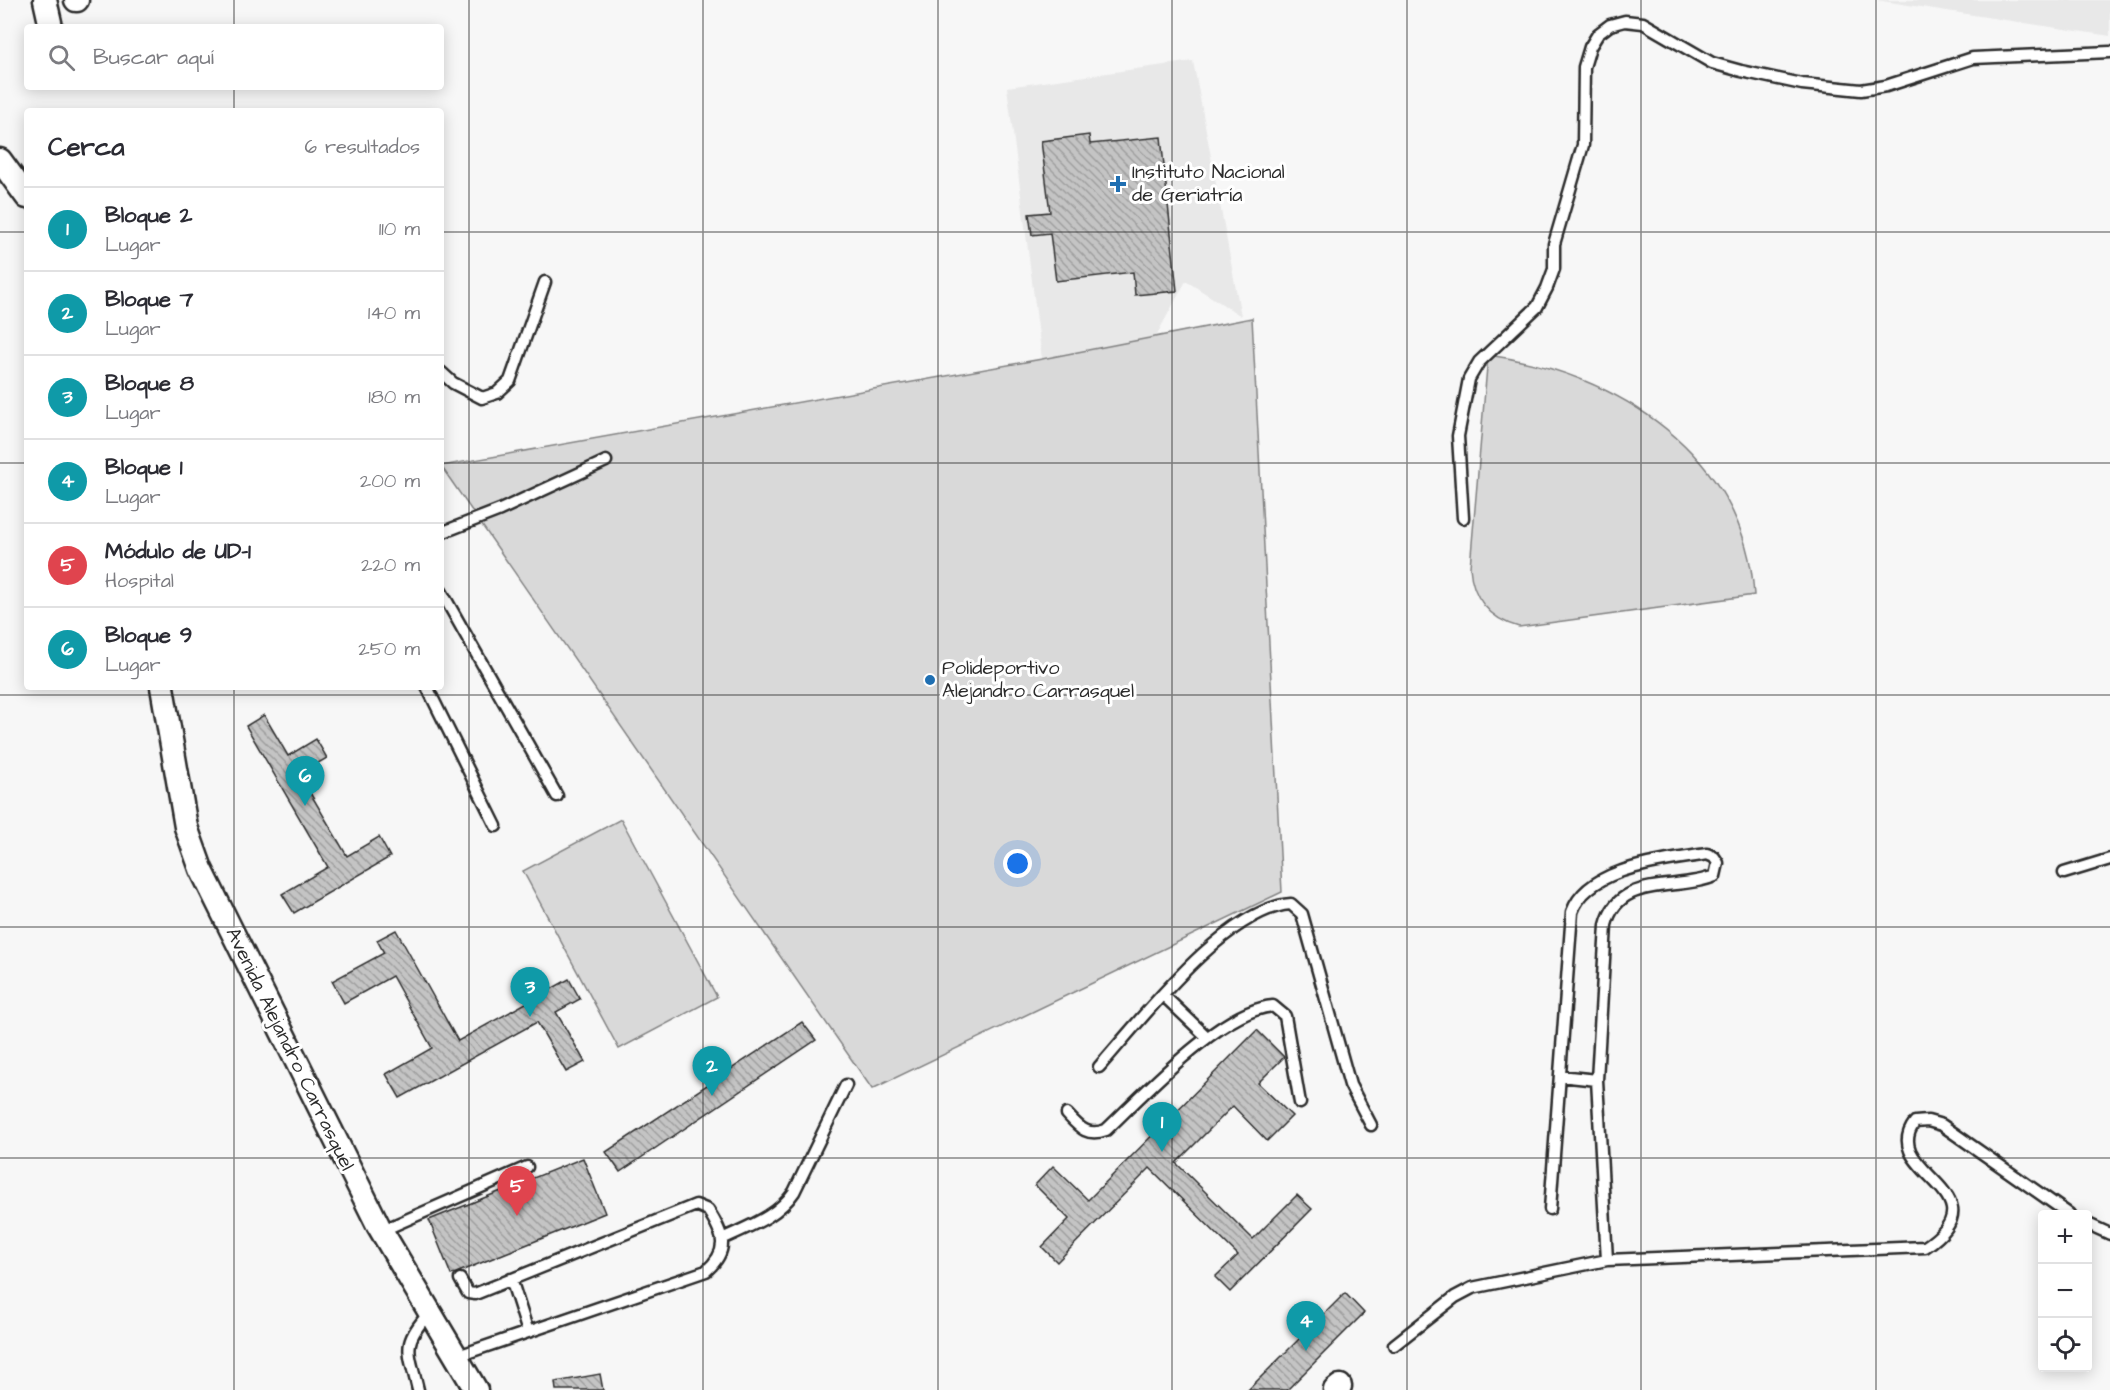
<!DOCTYPE html>
<html lang="es">
<head>
<meta charset="utf-8">
<style>
  body { margin:0; font-family:"Architects Daughter",sans-serif; background:#f2f2f3; color:#2b2b33 }
  .controls { position:absolute; right:18px; bottom:18px; display:grid; overflow:hidden; border-radius:6px; box-shadow:0 3px 15px #0003 }
  .controls button { width:54px; height:54px; display:grid; place-items:center; padding:0; border:0; border-bottom:2px solid #e1e1e2; background:#fff; color:#2b2b33; font:30px sans-serif }
  .you { position:absolute; left:1018px; top:864px; width:21px; height:21px; margin:-15px; border:4px solid #fff; border-radius:50%; background:#1a73e8; box-shadow:0 0 0 9px #1a73e833 }
  .badge { display:grid; place-items:center; width:39px; height:39px; border-radius:50%; background:#1f6fb2; color:#fff; font-size:20px; font-weight:700 }
  .pin { position:absolute; translate:-50% -50px; filter:drop-shadow(0 2px 3px #0008) }
  .pin::after { content:''; position:absolute; top:32px; width:21px; height:18px; background:inherit; clip-path:polygon(0 0,100% 0,50% 100%) }
  .list { margin:0; padding:0; list-style:none }
  h2 { display:flex; justify-content:space-between; align-items:center; height:78px; margin:0; padding:0 24px; font-size:26px }
  h2 small { font-size:20px; font-weight:400; color:#7c7c81 }
  .list li { display:grid; grid-template-columns:39px 1fr auto; gap:18px; align-items:center; box-sizing:border-box; height:84px; padding:0 24px; border-top:2px solid #e1e1e2 }
  .list b { display:block; font-size:22px; white-space:nowrap }
  .list p { margin:0; font-size:20px; white-space:nowrap; color:#7c7c81 }
  .list em { font-size:20px; font-style:normal; color:#7c7c81 }
  .icon { flex:none; width:33px; height:33px; fill:none; stroke:currentColor; stroke-width:2; stroke-linecap:round; stroke-linejoin:round }
  .map { position:relative; flex:none; width:2110px; height:1390px; overflow:hidden }
  .search { position:absolute; background:#fff; box-shadow:0 3px 15px #0003; left:24px; top:24px; width:420px; height:66px; display:flex; align-items:center; gap:15px; box-sizing:border-box; padding:0 21px; border-radius:6px; color:#7c7c81; font-size:22px }
  .panel { position:absolute; background:#fff; box-shadow:0 3px 15px #0003; left:24px; top:108px; width:420px; height:582px; border-radius:6px }
  .map>svg:first-child { display:block }
  .built { fill:#e8e8e8 }
  .green { fill:#d9d9d9; stroke:#828282; stroke-width:1.5 }
  .building { fill:url(#building-back-hatch); stroke:#2b2b2b; stroke-width:1.5 }
  .lines { fill:none; stroke-linecap:round; stroke-linejoin:round }
  .service-casing { stroke:#2b2b2b; stroke-width:15 }
  .minor-casing { stroke:#2b2b2b; stroke-width:27 }
  .service { stroke:#fff; stroke-width:10 }
  .minor { stroke:#fff; stroke-width:22 }
  .grid { fill:none; stroke:#2b2b2b; stroke-width:1.5; stroke-opacity:0.55 }
  .poi-dot { fill:#1f6fb2; stroke:#fff; stroke-width:2 }
  .labels { text-anchor:middle; dominant-baseline:central; stroke-width:6; stroke-linejoin:round; paint-order:stroke }
  .poi-label { font-size:20px; fill:#2b2b2b; stroke:#fff; text-anchor:start }
  .street-label { font-size:20px; fill:#2b2b2b; stroke:#fff }
</style>
</head>
<body>
<div class="map">
<svg width="2110" height="1390" viewBox="0 0 2110 1390">
  <defs>
    <pattern id="building-back-hatch" width="6" height="6" patternUnits="userSpaceOnUse" patternTransform="scale(1.5)"><rect width="6" height="6" fill="#c4c4c4"/><path d="M-1 5l2 2M0 0l6 6M5-1l2 2" fill="none" stroke="#9f9f9f"/></pattern>
  </defs>
  <rect width="100%" height="100%" fill="#f7f7f7"/>
  <filter id="ink" filterUnits="userSpaceOnUse"><feTurbulence type="fractalNoise" baseFrequency=".0167" numOctaves="2"/><feDisplacementMap in="SourceGraphic" scale="12" xChannelSelector="R" yChannelSelector="G"/><feConvolveMatrix kernelMatrix="1 2 1 2 8 2 1 2 1" color-interpolation-filters="sRGB"/></filter>
  <g filter="url(#ink)">
    <path class="built" d="M1876,0H2110V36Z
      M1193,61L1241,316L1186,281L1156,336L1042,359L1007,87Z"/>
    <path class="green" d="M1252,318L1282,892L872,1089L441,466L1042,359Z
      M1488,355C1616,372 1746,455 1754,595L1519,627C1489,619 1472,597 1470,567Z
      M621,819L717,997L619,1049L523,871Z"/>
    <path class="building" d="M1089,135L1090,144L1161,137L1177,291L1135,295L1133,272L1056,281L1050,233L1032,235L1029,214L1050,212L1041,141Z
      M264,715L288,756L316,739L327,758L299,774L347,856L379,837L390,857L294,913L282,894L328,867L246,726Z
      M396,930L458,1041L569,979L580,999L556,1012L585,1062L566,1072L537,1022L400,1098L386,1074L432,1048L392,976L344,1003L332,981L384,953L377,940Z
      M802,1022L816,1040L620,1172L606,1152Z
      M1257,1030L1284,1057L1258,1083L1292,1116L1267,1141L1233,1106L1176,1163L1253,1239L1297,1195L1312,1209L1230,1292L1215,1277L1238,1255L1150,1168L1057,1262L1042,1247L1069,1219L1035,1185L1053,1166L1088,1200Z
      M583,1158L605,1213L451,1275L429,1220Z
      M1345,1293L1364,1313L1287,1390H1248Z
      M600,1374L603,1390H556L555,1382Z"/>
    <g class="lines">
      <g class="service-casing">
        <path id="service" d="M441,372L453,383L482,398L497,393L510,381L545,282
          M1463,518L1458,436L1469,379L1479,362L1537,307L1547,288L1554,269V244L1583,145L1584,67L1590,47L1598,34L1610,25L1625,21L1643,23L1712,63L1741,71L1802,84L1861,90L1886,86L1973,58L2110,52
          M441,533L500,510L606,461
          M441,591L557,796
          M427,687L496,826
          M2064,873L2110,859
          M1163,995L1207,1037
          M1099,1067C1141,1020 1226,908 1291,904L1302,914L1350,1085L1371,1125
          M1560,1076L1597,1080
          M1067,1114C1080,1128 1087,1137 1106,1130C1144,1094 1221,1010 1273,1006L1285,1016L1300,1103
          M1550,1209L1572,912C1588,866 1666,861 1707,854L1714,857L1718,863L1715,876C1675,892 1619,874 1606,925L1597,1080L1607,1260
          M2088,1224L2110,1234
          M381,1231L527,1167
          M722,1239C749,1226 777,1217 794,1192L846,1085
          M511,1279L528,1332
          M1394,1345L1455,1297L1472,1288L1607,1260L1925,1247C2006,1193 1877,1171 1915,1122L1928,1121L1942,1125L2069,1214
          M455,1357L706,1271C730,1250 724,1235 708,1210L696,1205L475,1294L468,1293L460,1279
          M418,1390C409,1350 400,1345 430,1312"/>
      </g>
      <g class="minor-casing">
        <path id="minor" d="M45,0L51,27
          M76,0H77
          M0,160L27,197
          M162,687L186,827L201,869L378,1225L476,1390
          M1335,1390L1340,1386"/>
      </g>
      <use href="#service" class="service"/>
      <use href="#minor" class="minor"/>
    </g>
  </g>
  <path class="grid" d="M234,0V27M469,0V1390M703,0V1390M938,0V1390M1172,0V1390M1407,0V1390M1641,0V1390M1876,0V1390M234,87V111M0,232H27M441,232H2110M0,463H27M441,463H2110M234,687V1390M0,695H2110M0,927H2110M0,1158H2110"/>
  <g class="poi-dot">
    <path d="M1115 175h6v6h6v6h-6v6h-6v-6h-6v-6h6z"/>
    <circle cx="930" cy="680" r="6"/>
  </g>
  <g class="labels">
    <g class="poi-label">
      <text x="1132" y="172">Instituto Nacional<tspan x="1132" dy="23">de Geriatría</tspan></text>
      <text x="942" y="668">Polideportivo<tspan x="942" dy="23">Alejandro Carrasquel</tspan></text>
    </g>
    <g class="street-label">
      <text transform="translate(290 1049) rotate(64)">Avenida Alejandro Carrasquel</text>
    </g>
  </g>
</svg>
<div class="controls">
<button>+</button>
<button>−</button>
<button><svg class="icon" aria-label="locate" viewBox="0 0 24 24"><circle cx="12" cy="12" r="6"/><path d="M12 2v4M12 18v4M2 12h4M18 12h4"/></svg></button>
</div>
<div class="you"></div>
<div class="pin badge" style="left:1162px;top:1152px;background:#0f9aa8">1</div>
<div class="pin badge" style="left:712px;top:1096px;background:#0f9aa8">2</div>
<div class="pin badge" style="left:530px;top:1017px;background:#0f9aa8">3</div>
<div class="pin badge" style="left:1306px;top:1351px;background:#0f9aa8">4</div>
<div class="pin badge" style="left:517px;top:1216px;background:#e0444e">5</div>
<div class="pin badge" style="left:305px;top:806px;background:#0f9aa8">6</div>
<div class="search"><svg class="icon" aria-label="search" viewBox="0 0 24 24"><circle cx="10" cy="10" r="6"/><path d="M15 15l6 6"/></svg>Buscar aquí</div>
<section class="panel">
<h2>Cerca<small>6 resultados</small></h2>
<ul class="list">
<li><span class="badge" style="background:#0f9aa8">1</span><div><b>Bloque 2</b><p>Lugar</p></div><em>110 m</em></li>
<li><span class="badge" style="background:#0f9aa8">2</span><div><b>Bloque 7</b><p>Lugar</p></div><em>140 m</em></li>
<li><span class="badge" style="background:#0f9aa8">3</span><div><b>Bloque 8</b><p>Lugar</p></div><em>180 m</em></li>
<li><span class="badge" style="background:#0f9aa8">4</span><div><b>Bloque 1</b><p>Lugar</p></div><em>200 m</em></li>
<li><span class="badge" style="background:#e0444e">5</span><div><b>Módulo de UD-1</b><p>Hospital</p></div><em>220 m</em></li>
<li><span class="badge" style="background:#0f9aa8">6</span><div><b>Bloque 9</b><p>Lugar</p></div><em>250 m</em></li>
</ul>
</section>
</div>
</body>
</html>
